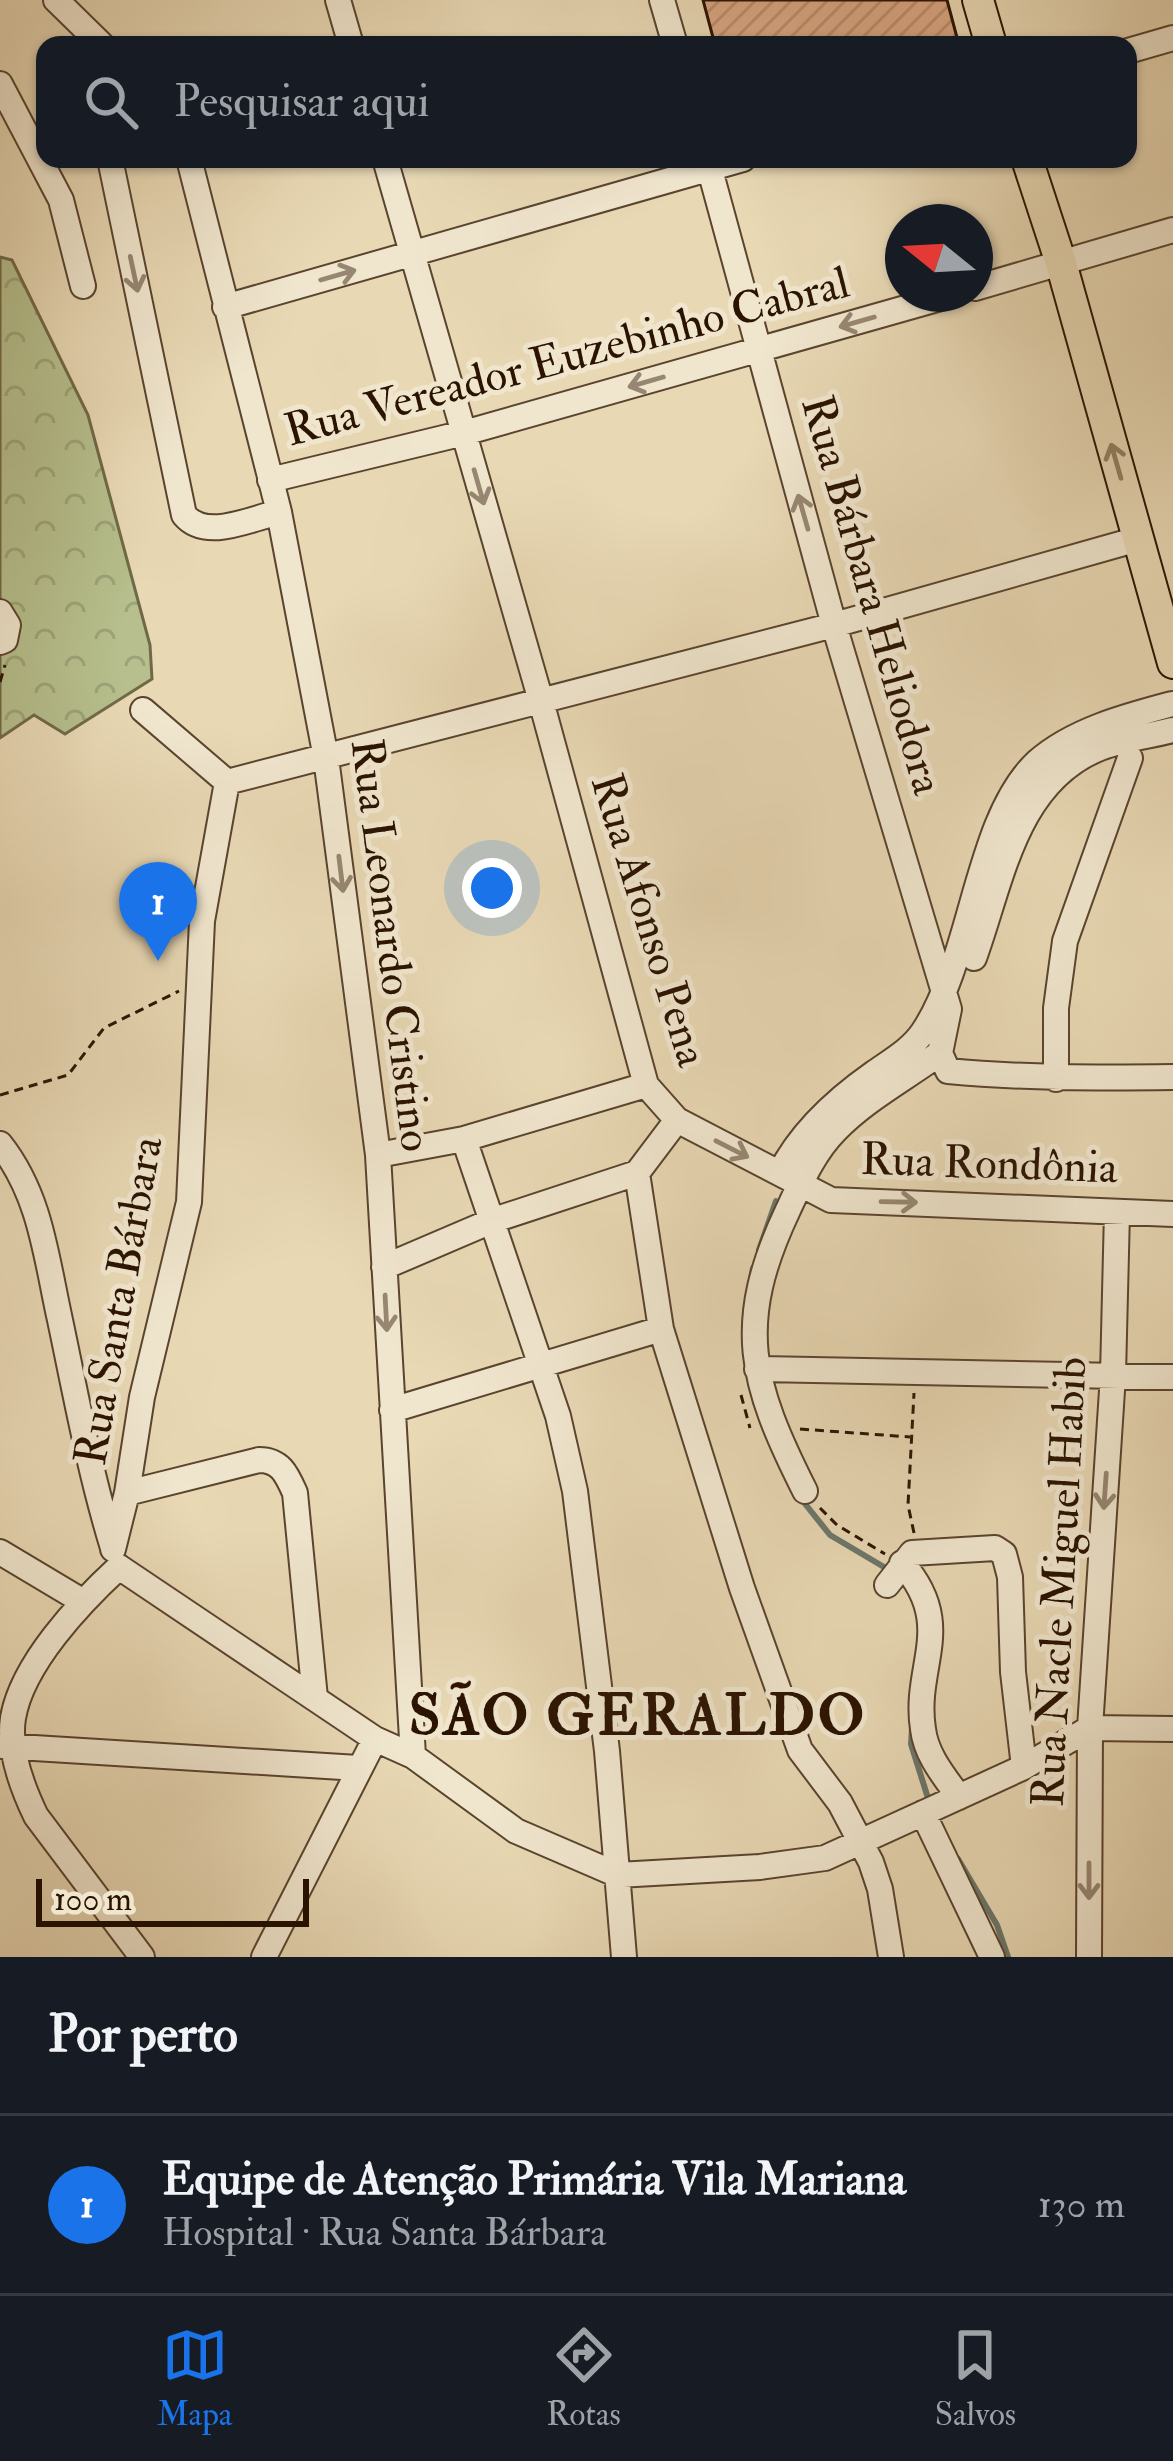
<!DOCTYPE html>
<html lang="pt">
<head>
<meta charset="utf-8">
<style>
  body { margin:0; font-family:"IM FELL Double Pica",serif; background:#20242c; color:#f1f3f6 }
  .compass { position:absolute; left:885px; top:204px; width:108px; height:108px; border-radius:50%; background:#171b24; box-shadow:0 3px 9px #0004; rotate:288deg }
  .scale { position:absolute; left:36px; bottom:30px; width:273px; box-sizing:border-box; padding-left:12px; border:6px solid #2b1301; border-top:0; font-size:33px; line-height:42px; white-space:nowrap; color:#2b1301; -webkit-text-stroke:9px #f0e6ce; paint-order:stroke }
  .you { position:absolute; left:492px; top:888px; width:42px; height:42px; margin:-30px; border:9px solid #fff; border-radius:50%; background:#1a73e8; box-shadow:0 0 0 18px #1a73e833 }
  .badge { display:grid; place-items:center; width:78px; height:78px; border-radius:50%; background:#1a73e8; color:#fff; font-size:39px; font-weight:700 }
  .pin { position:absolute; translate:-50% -99px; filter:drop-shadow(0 3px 6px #0008) }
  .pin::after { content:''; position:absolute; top:63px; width:42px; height:36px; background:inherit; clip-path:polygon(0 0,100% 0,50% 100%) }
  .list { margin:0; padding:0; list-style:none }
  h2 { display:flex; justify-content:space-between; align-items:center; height:156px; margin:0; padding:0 48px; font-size:51px }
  h2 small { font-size:39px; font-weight:400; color:#9ea1a6 }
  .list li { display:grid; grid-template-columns:78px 1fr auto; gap:36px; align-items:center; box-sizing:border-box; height:180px; padding:0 48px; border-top:3px solid #363941 }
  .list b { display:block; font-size:45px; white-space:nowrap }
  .list p { margin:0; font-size:39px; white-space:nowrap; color:#9ea1a6 }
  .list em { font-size:39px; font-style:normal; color:#9ea1a6 }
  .icon { flex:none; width:66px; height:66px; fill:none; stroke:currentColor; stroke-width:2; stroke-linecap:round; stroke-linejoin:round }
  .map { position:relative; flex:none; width:1173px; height:1957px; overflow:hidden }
  .search { position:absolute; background:#171b24; box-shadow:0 3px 9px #0004; left:36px; right:36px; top:36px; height:132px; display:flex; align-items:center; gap:30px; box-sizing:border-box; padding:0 42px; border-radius:24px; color:#9ea1a6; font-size:45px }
  .sheet { height:336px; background:#171b24 }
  nav { display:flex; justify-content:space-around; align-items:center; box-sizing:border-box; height:168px; border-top:3px solid #363941; background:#171b24; font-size:33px; color:#9ea1a6 }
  nav a { display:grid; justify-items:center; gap:6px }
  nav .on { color:#1a73e8 }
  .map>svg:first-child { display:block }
  .park { fill:url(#park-crowns); stroke:#706947; stroke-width:3 }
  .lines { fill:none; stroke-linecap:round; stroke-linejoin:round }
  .stream { stroke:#6c776c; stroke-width:6 }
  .building { fill:url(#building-hatch); stroke:#2b1301; stroke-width:3 }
  .minor-casing { stroke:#5a442e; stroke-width:28 }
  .major-casing { stroke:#2b1301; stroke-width:34 }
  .path { stroke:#2b1301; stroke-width:3; stroke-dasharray:9 6; stroke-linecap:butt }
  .minor { stroke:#f0e6ce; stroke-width:24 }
  .major { stroke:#e8d8b4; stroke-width:30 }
  .oneway { stroke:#978772 }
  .oneway2 { stroke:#937f63 }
  .labels { text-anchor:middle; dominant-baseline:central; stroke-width:10; stroke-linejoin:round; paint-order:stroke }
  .street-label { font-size:45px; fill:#2b1301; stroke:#f0e6ce }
  .district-label { font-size:57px; font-weight:bold; letter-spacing:3px; fill:#2b1301; stroke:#f0e6ce }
</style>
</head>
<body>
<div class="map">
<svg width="1173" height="1957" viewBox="0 0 1173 1957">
  <defs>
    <pattern id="park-crowns" width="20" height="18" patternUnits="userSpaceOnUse" patternTransform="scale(3)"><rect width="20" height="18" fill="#b6bf8d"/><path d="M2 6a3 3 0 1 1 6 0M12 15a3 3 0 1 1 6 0" fill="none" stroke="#9da378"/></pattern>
    <pattern id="building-hatch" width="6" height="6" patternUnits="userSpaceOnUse" patternTransform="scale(3)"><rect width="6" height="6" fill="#d8a582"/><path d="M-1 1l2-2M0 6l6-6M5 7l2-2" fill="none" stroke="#ba8d6e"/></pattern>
  </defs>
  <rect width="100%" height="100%" fill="#e8d8b4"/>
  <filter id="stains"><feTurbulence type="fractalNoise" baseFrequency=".00167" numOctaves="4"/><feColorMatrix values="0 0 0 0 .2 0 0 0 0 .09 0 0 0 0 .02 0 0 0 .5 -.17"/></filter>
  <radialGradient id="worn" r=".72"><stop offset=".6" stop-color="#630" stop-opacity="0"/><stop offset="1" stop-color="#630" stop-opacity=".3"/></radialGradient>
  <path class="park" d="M0,257L12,260L88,415L150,645L152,679L65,734L34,715L0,738Z"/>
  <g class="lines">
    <path class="stream" d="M1154,722L1173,717
      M759,1250L776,1201
      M747,1302L753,1268
      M802,1500L830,1535L889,1570
      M912,1729L911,1744L927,1795
      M958,1859L997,1925L1008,1957"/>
  </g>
  <path class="building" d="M703,0H947L959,45H715Z"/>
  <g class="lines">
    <g class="minor-casing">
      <path id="minor" d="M56,0L102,45
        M338,0L351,45
        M662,0L675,45
        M1128,51L1173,38
        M0,84L61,200L83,286
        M110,159L184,515C206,541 250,519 279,512
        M189,159L279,512L326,758L378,1155L413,1756
        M385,159L541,701L646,1085L677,1120L831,1200L1173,1214
        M707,159L834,625L949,1009L940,1053
        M975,288L1173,230
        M225,307L743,159
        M270,480L464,433L955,294
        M0,612L8,625L5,640L0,642
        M143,710L227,782
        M227,782L834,625L1138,539
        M974,958C1002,881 1015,782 1100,748C1123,739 1149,736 1173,730
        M940,1053L948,1071C1023,1078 1097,1078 1173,1077
        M1056,1079V1008L1065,941L1130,758
        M677,1120L637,1173L661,1329L742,1588L800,1750L840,1803L871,1862L880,1889L891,1957
        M464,1139L558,1416L575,1491L607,1751L624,1957
        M0,1144C41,1196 46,1257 60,1320C76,1396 90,1473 113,1548
        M378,1155L464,1139L646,1085
        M780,1173C800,1133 837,1099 874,1073C891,1061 911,1050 923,1032C973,957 976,819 1037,762C1073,730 1127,716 1172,704
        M384,1267L494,1220L637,1173
        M757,1369L1173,1377
        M392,1410L661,1329
        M805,1491C750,1382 734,1324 788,1210C801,1182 814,1152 836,1130C865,1100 906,1078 940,1053
        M127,1493L259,1460C281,1460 287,1475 295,1493L315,1698
        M113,1549L127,1493L142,1397L189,1202L202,921L227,782
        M0,1552L82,1601
        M902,1563C957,1626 913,1665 923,1729C926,1755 944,1776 959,1797
        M119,1567L375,1739L413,1756L516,1831L618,1875L760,1867L825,1858L1024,1767L1090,1728L1173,1729
        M119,1567C80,1603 22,1664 13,1718C8,1750 22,1787 36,1816L142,1957
        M887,1585L912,1553L995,1548L1004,1554L1010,1577L1013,1672L1024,1767
        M2,1746L358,1768
        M923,1813L992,1957
        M264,1957L375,1739
        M1089,1957L1090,1728L1113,1375L1117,1212"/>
    </g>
    <g class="major-casing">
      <path id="major" d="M978,0L991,45
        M1027,159L1061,263L1173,663"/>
    </g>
    <path class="path" d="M0,682L5,665
      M0,1095L68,1075L104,1028L179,991
      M741,1395L750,1428
      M800,1429L910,1437
      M820,1508L837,1525L885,1554
      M914,1533L908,1505L914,1393"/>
    <use href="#minor" class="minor"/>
    <use href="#major" class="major"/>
  </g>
  <defs><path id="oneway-shaft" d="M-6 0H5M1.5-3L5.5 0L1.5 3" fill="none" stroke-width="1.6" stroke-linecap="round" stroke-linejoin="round" transform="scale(3)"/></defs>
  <g class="oneway">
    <use href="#oneway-shaft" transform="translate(134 274) rotate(78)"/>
    <use href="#oneway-shaft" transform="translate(338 275) rotate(-16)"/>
    <use href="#oneway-shaft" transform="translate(857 322) rotate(164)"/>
    <use href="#oneway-shaft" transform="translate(646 382) rotate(164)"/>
    <use href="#oneway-shaft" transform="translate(479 487) rotate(74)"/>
    <use href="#oneway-shaft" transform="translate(803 512) rotate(-106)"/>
    <use href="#oneway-shaft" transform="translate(341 874) rotate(83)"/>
    <use href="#oneway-shaft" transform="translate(732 1149) rotate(27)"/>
    <use href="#oneway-shaft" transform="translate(899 1202) rotate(1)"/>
    <use href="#oneway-shaft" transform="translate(386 1313) rotate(87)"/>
    <use href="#oneway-shaft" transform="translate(1105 1491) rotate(94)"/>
    <use href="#oneway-shaft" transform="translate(1089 1881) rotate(90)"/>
  </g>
  <use class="oneway2" href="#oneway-shaft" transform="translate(1116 461) rotate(-106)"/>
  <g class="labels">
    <g class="street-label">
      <text transform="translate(567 357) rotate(-15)">Rua Vereador Euzebinho Cabral</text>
      <text transform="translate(872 595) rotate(74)">Rua Bárbara Heliodora</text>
      <text transform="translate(649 920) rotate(73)">Rua Afonso Pena</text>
      <text transform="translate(391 945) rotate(83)">Rua Leonardo Cristino</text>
      <text transform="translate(989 1164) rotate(2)">Rua Rondônia</text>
      <text transform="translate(119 1301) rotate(-80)">Rua Santa Bárbara</text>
      <text transform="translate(1060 1582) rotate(-87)">Rua Nacle Miguel Habib</text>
    </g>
    <g class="district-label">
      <text x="638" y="1716">SÃO GERALDO</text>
    </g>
  </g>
  <rect width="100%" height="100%" filter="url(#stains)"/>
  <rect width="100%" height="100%" fill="url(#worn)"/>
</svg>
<svg class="compass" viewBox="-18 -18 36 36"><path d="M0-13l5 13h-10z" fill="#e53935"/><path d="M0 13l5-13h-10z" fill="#9ea1a6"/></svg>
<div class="scale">100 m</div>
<div class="you"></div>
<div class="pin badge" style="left:158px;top:961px">1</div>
<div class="search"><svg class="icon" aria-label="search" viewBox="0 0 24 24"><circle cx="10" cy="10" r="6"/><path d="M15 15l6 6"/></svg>Pesquisar aqui</div>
</div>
<section class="sheet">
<h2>Por perto<small></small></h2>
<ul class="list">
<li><span class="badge">1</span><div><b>Equipe de Atenção Primária Vila Mariana</b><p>Hospital · Rua Santa Bárbara</p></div><em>130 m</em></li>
</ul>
</section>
<nav>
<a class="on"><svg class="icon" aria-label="map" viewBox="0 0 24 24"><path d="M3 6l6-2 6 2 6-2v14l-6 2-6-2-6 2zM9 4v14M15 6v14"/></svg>Mapa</a>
<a><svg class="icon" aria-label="directions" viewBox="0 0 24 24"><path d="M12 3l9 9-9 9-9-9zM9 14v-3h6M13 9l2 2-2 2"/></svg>Rotas</a>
<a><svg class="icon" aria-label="saved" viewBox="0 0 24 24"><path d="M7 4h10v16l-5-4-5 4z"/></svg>Salvos</a>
</nav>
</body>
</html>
